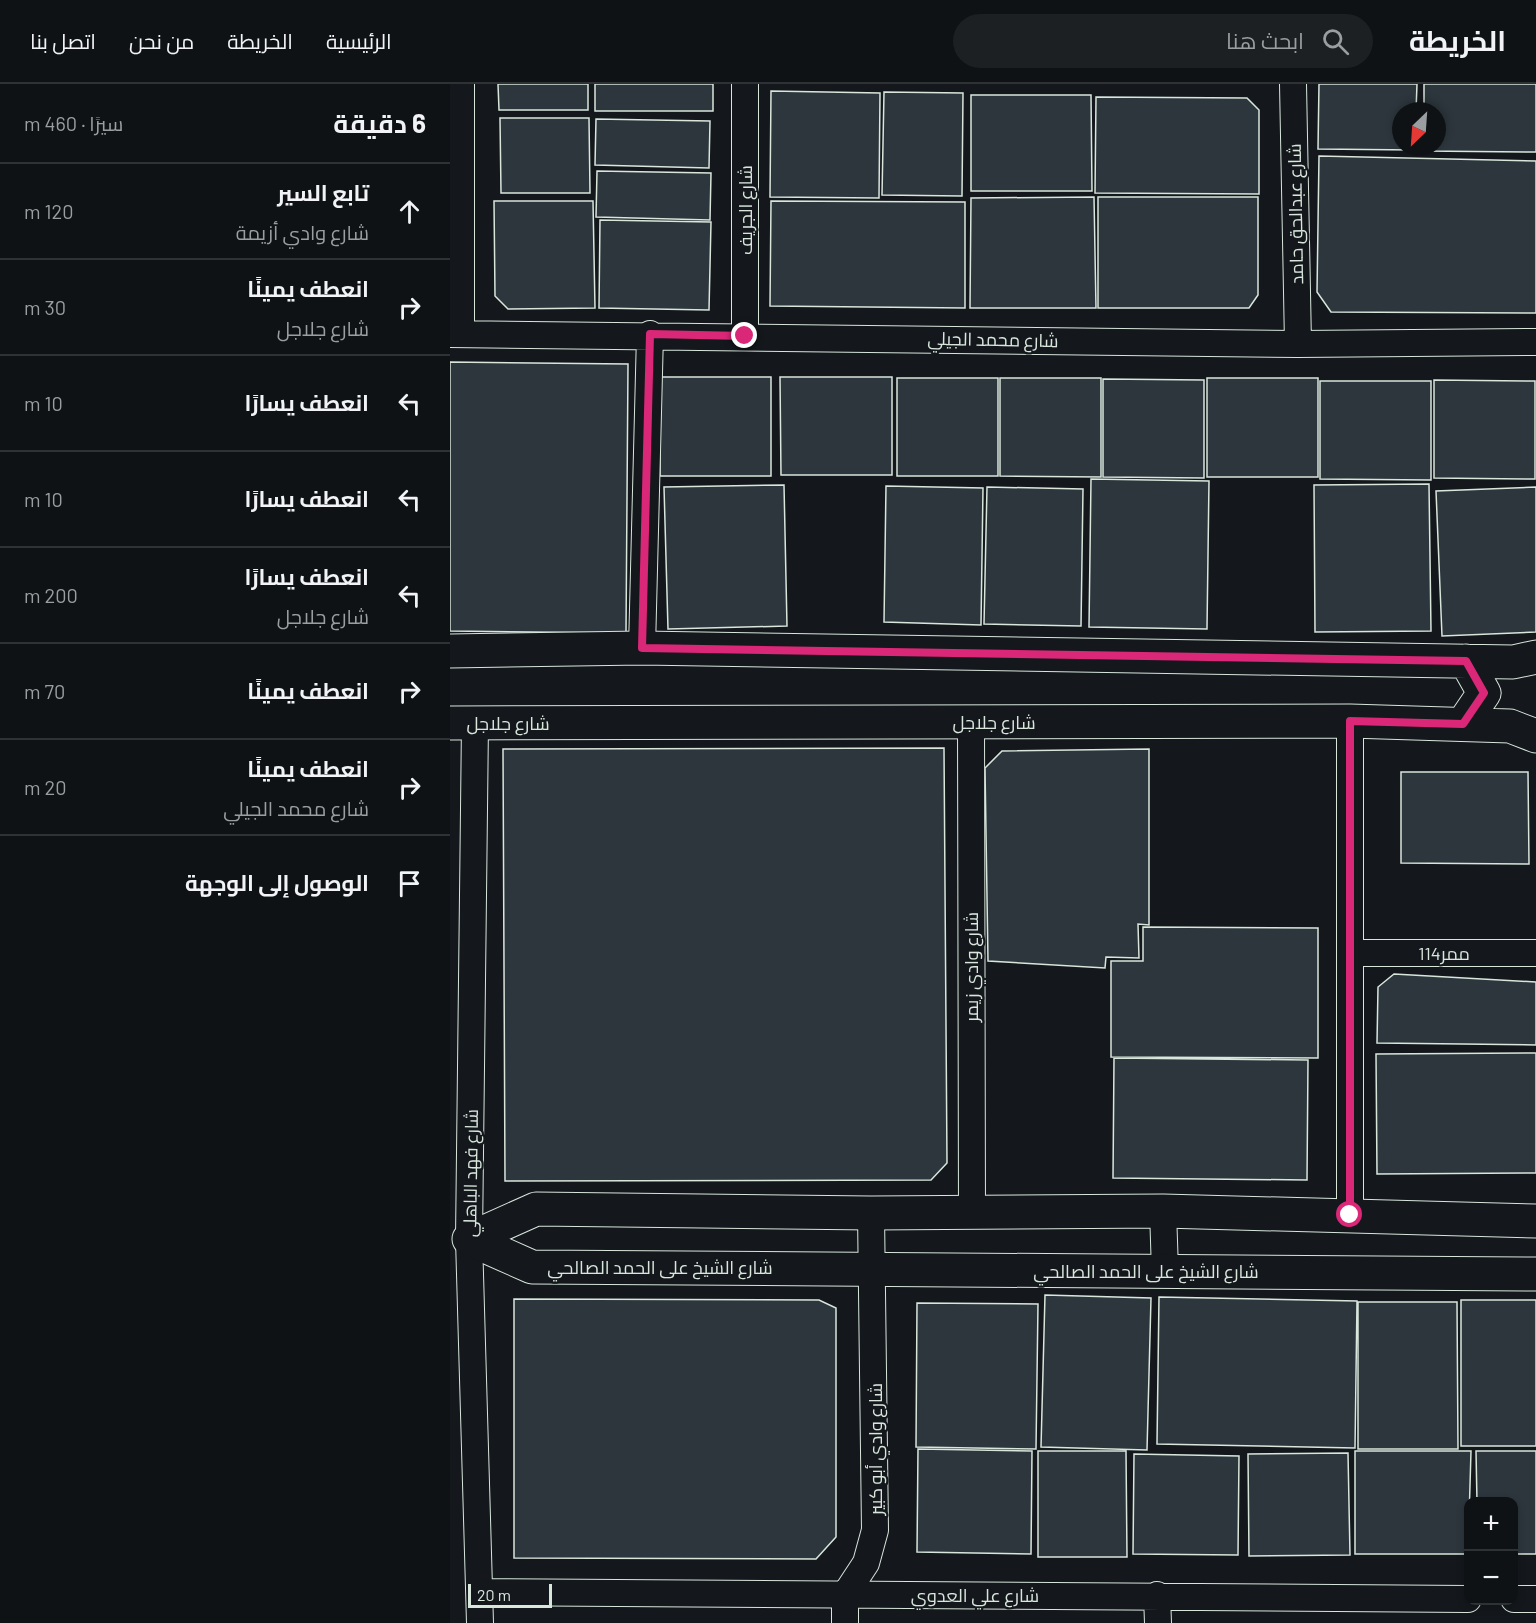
<!DOCTYPE html>
<html lang="ar">
<head>
<meta charset="utf-8">
<style>
  body { margin:0; font-family:Barlow,Cairo,sans-serif; background:#1d2022; color:#f1f3f6; direction:rtl }
  .controls { position:absolute; right:18px; bottom:18px; display:grid; overflow:hidden; border-radius:12px; box-shadow:0 3px 9px #0003 }
  .controls button { width:54px; height:54px; display:grid; place-items:center; padding:0; border:0; border-bottom:2px solid #2f3234; background:#0f1215; color:#f1f3f6; font:30px sans-serif }
  .compass { position:absolute; left:942px; top:18px; width:54px; height:54px; border-radius:50%; background:#0f1215; box-shadow:0 3px 9px #0003; rotate:205deg }
  .scale { position:absolute; left:18px; bottom:15px; width:84px; box-sizing:border-box; padding-left:6px; border:3px solid #d8e6dc; border-top:0; font-size:16px; line-height:21px; white-space:nowrap; color:#d8e6dc; -webkit-text-stroke:4px #14181c; paint-order:stroke }
  .stop { position:absolute; width:18px; height:18px; margin:-14px; border:4px solid #db2777; border-radius:50%; background:#fff }
  .stop.end { background:#db2777; border-color:#fff; box-shadow:0 2px 6px #0008 }
  .list { margin:0; padding:0; list-style:none }
  h2 { display:flex; justify-content:space-between; align-items:center; height:78px; margin:0; padding:0 24px; font-size:26px }
  h2 small { font-size:20px; font-weight:400; color:#9b9ea0 }
  .list li { display:grid; grid-template-columns:39px 1fr auto; gap:18px; align-items:center; box-sizing:border-box; height:96px; padding:0 24px; border-top:2px solid #2f3234 }
  .list b { display:block; font-size:22px; white-space:nowrap }
  .list p { margin:0; font-size:20px; white-space:nowrap; color:#9b9ea0 }
  .list em { font-size:20px; font-style:normal; color:#9b9ea0 }
  .icon { flex:none; width:33px; height:33px; fill:none; stroke:currentColor; stroke-width:2; stroke-linecap:round; stroke-linejoin:round }
  .map { position:relative; flex:none; width:1086px; height:1539px; overflow:hidden; direction:ltr }
  header { display:flex; align-items:center; gap:36px; box-sizing:border-box; height:84px; padding:0 30px; background:#0f1215; border-bottom:2px solid #2f3234 }
  header strong { font-size:28px }
  nav { display:flex; gap:33px; margin-inline-start:auto; font-size:21px }
  .search { width:420px; height:54px; background:#1d2022; display:flex; align-items:center; gap:15px; box-sizing:border-box; padding:0 21px; border-radius:33px; color:#9b9ea0; font-size:22px }
  main { display:flex }
  aside { flex:1; background:#0f1215 }
  .map>svg:first-child { display:block }
  .building { fill:#2c363c; stroke:#d8e6dc; stroke-width:1.5 }
  .lines { fill:none; stroke-linecap:round; stroke-linejoin:round }
  .street-casing { stroke:#d8e6dc; stroke-width:28 }
  .secondary-casing { stroke:#d8e6dc; stroke-width:35 }
  .street { stroke:#14181c; stroke-width:26 }
  .secondary { stroke:#14181c; stroke-width:33 }
  .route { stroke:#db2777; stroke-width:8 }
  .labels { text-anchor:middle; dominant-baseline:central; stroke-width:4.5; stroke-linejoin:round; paint-order:stroke }
  .street-label { font-size:18px; fill:#d8e6dc; stroke:#14181c }
</style>
</head>
<body>
<header>
<strong>الخريطة</strong>
<div class="search"><svg class="icon" aria-label="search" viewBox="0 0 24 24"><circle cx="10" cy="10" r="6"/><path d="M15 15l6 6"/></svg>ابحث هنا</div>
<nav><a>الرئيسية</a><a>الخريطة</a><a>من نحن</a><a>اتصل بنا</a></nav>
</header>
<main>
<div class="map">
<svg width="1086" height="1539" viewBox="0 0 1086 1539">
  <rect width="100%" height="100%" fill="#14181c"/>
  <path class="building" d="M48,0H138V26H49Z
    M145,0H263V27H145Z
    M869,0H967L966,27H951V63H965V66L868,65Z
    M974,0H1086V68L973,67V63H987V27H974Z
    M321,7L430,9L429,114L320,113Z
    M434,8L513,9L512,112L432,111Z
    M521,11H641L642,107H521Z
    M646,13L797,14L809,26V110L645,109Z
    M50,34H139L140,109H51Z
    M146,35L260,37L259,84L145,81Z
    M869,72L1086,77V229L881,228L867,208Z
    M147,87L261,89L260,136L146,133Z
    M644,113L646,224H520L521,114Z
    M648,113H808V211L799,224H648Z
    M44,117H143L145,224L58,225L45,212Z
    M321,117L515,118V224L320,222Z
    M150,136L261,138L259,226L149,224Z
    M0,278L178,280L176,549L0,547Z
    M210,293H321V392H210Z
    M330,293H442V391H331Z
    M447,294H548V392H447Z
    M550,294H651V393L550,392Z
    M757,294H868V393H757Z
    M653,295L754,296V394L653,393Z
    M984,296L1085,297V395L984,394Z
    M870,297H981V396L870,395Z
    M641,395L759,397L757,545L639,543Z
    M979,400L981,547L865,548L864,401Z
    M334,401L337,542L218,545L214,403Z
    M436,402L533,404L531,541L434,538Z
    M537,403L633,405L631,542L534,540Z
    M1086,403V548L992,552L986,407Z
    M494,664L497,1079L481,1096L55,1097L53,665Z
    M699,665V841L688,840L689,874L656,873L655,884L538,877L535,684L552,667Z
    M951,688H1078L1079,780L951,779Z
    M693,843L868,844V974L661,973V877H693Z
    M944,890L1086,898V961L927,959L928,903Z
    M1086,969V1089L927,1090L926,970Z
    M664,974L858,976L857,1096L663,1094Z
    M595,1211L701,1214L697,1366L591,1363Z
    M709,1213L907,1217L905,1364L707,1360Z
    M64,1215L369,1216L386,1224V1453L366,1475L64,1474Z
    M1011,1216H1086V1362H1011Z
    M908,1218H1007L1008,1365H908Z
    M467,1219L588,1220L586,1365L466,1363Z
    M468,1365L582,1367L581,1470L467,1468Z
    M588,1367H676L677,1473H588Z
    M905,1367H1021L1018,1470H905Z
    M1026,1367H1086V1470H1064V1418H1027Z
    M898,1369L900,1471L799,1472L798,1370Z
    M684,1370L789,1372L788,1471L683,1470Z"/>
  <g class="lines">
    <g class="street-casing">
      <path id="street" d="M11,0V250
        M295,0V252
        M843,0L848,260
        M0,250L848,260L1086,258
        M192,564L200,250
        M521,638L522,1127
        M25,639L19,1155L30,1539
        M901,869H1086
        M713,1127L715,1187
        M900,1131V637
        M31,1508L1018,1515
        M707,1511L708,1539
        M1064,1515H1086
        M395,1539V1511L416,1479L425,1446L421,1129"/>
    </g>
    <g class="secondary-casing">
      <path id="secondary" d="M0,567L192,564L1063,578L1086,573
        M0,639L900,637L1060,642L1086,652
        M1013,640L1034,609L1016,577
        M1086,1137L713,1127L421,1129L86,1125L19,1155L82,1183L1086,1190"/>
    </g>
    <use href="#street" class="street"/>
    <use href="#secondary" class="secondary"/>
  </g>
  <g class="lines">
    <path class="route" d="M295,252L200,250L192,564L1016,577L1034,609L1013,640L900,637V1131"/>
  </g>
  <g class="labels">
    <g class="street-label">
      <text transform="translate(295 126) rotate(-90)">شارع الجريف</text>
      <text transform="translate(845 130) rotate(-91)">شارع عبدالحق حامد</text>
      <text transform="translate(543 255) rotate(1)">شارع محمد الجيلي</text>
      <text x="544" y="638">شارع جلاجل</text>
      <text x="58" y="639">شارع جلاجل</text>
      <text x="994" y="869">ممر114</text>
      <text transform="translate(521 883) rotate(-90)">شارع وادي زيمر</text>
      <text transform="translate(20 1089) rotate(-89)">شارع فهد الباهلي</text>
      <text x="210" y="1183">شارع الشيخ على الحمد الصالحي</text>
      <text x="696" y="1187">شارع الشيخ على الحمد الصالحي</text>
      <text transform="translate(425 1365) rotate(-90)">شارع وادي أبو كبير</text>
      <text x="525" y="1511">شارع علي العدوي</text>
    </g>
  </g>
</svg>
<div class="controls">
<button>+</button>
<button>−</button>
</div>
<svg class="compass" viewBox="-18 -18 36 36"><path d="M0-13l5 13h-10z" fill="#e53935"/><path d="M0 13l5-13h-10z" fill="#9b9ea0"/></svg>
<div class="scale">20 m</div>
<div class="stop" style="left:900px;top:1131px"></div>
<div class="stop end" style="left:295px;top:252px"></div>
</div>
<aside>
<h2>6 دقيقة<small>سيرًا · 460 m</small></h2>
<ul class="list">
<li><svg class="icon" aria-label="ahead" viewBox="0 0 24 24"><path d="M12 20V5M6 11l6-6 6 6"/></svg><div><b>تابع السير</b><p>شارع وادي أزيمة</p></div><em>120 m</em></li>
<li><svg class="icon" aria-label="right" viewBox="0 0 24 24"><path d="M7 20v-9h11M14 6l5 5-5 5"/></svg><div><b>انعطف يمينًا</b><p>شارع جلاجل</p></div><em>30 m</em></li>
<li><svg class="icon" aria-label="left" viewBox="0 0 24 24"><path d="M17 20v-9H6M10 6l-5 5 5 5"/></svg><div><b>انعطف يسارًا</b></div><em>10 m</em></li>
<li><svg class="icon" aria-label="left" viewBox="0 0 24 24"><path d="M17 20v-9H6M10 6l-5 5 5 5"/></svg><div><b>انعطف يسارًا</b></div><em>10 m</em></li>
<li><svg class="icon" aria-label="left" viewBox="0 0 24 24"><path d="M17 20v-9H6M10 6l-5 5 5 5"/></svg><div><b>انعطف يسارًا</b><p>شارع جلاجل</p></div><em>200 m</em></li>
<li><svg class="icon" aria-label="right" viewBox="0 0 24 24"><path d="M7 20v-9h11M14 6l5 5-5 5"/></svg><div><b>انعطف يمينًا</b></div><em>70 m</em></li>
<li><svg class="icon" aria-label="right" viewBox="0 0 24 24"><path d="M7 20v-9h11M14 6l5 5-5 5"/></svg><div><b>انعطف يمينًا</b><p>شارع محمد الجيلي</p></div><em>20 m</em></li>
<li><svg class="icon" aria-label="arrive" viewBox="0 0 24 24"><path d="M6 21V4h12l-3 4 3 4H6"/></svg><div><b>الوصول إلى الوجهة</b></div></li>
</ul>
</aside>
</main>
</body>
</html>
